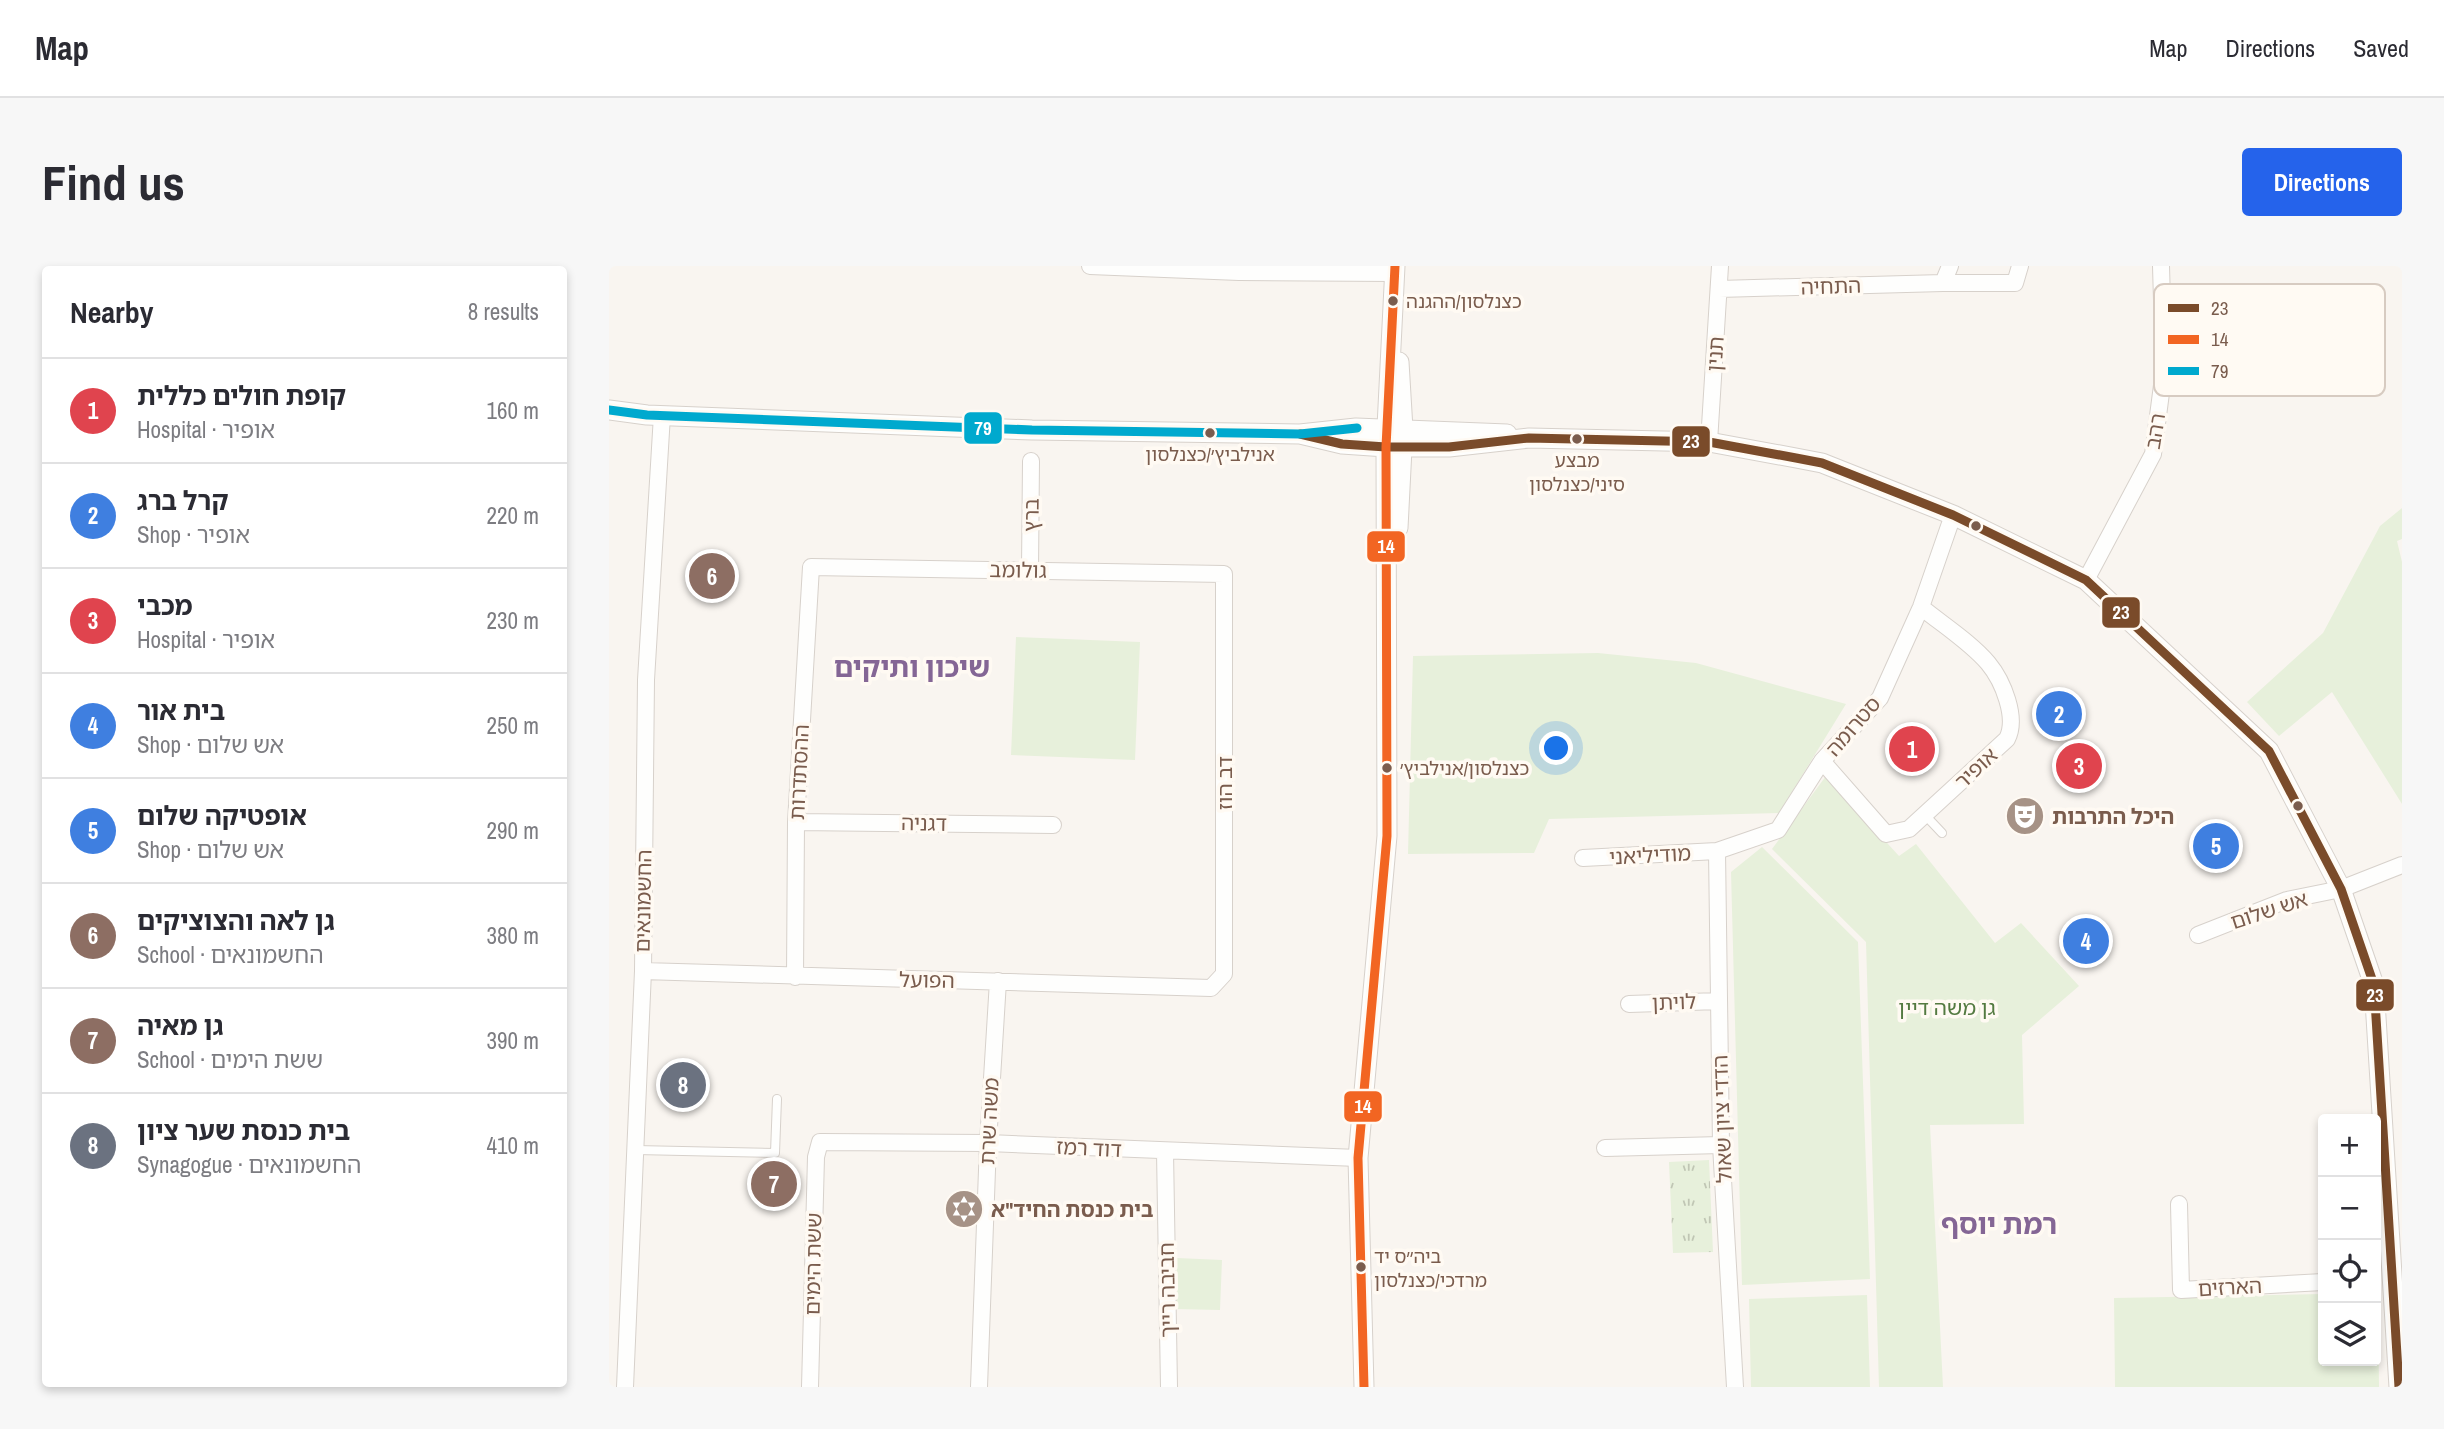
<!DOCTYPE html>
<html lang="en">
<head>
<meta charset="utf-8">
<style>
  body { margin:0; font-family:"Archivo Narrow","Noto Sans Hebrew",sans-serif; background:#f7f7f7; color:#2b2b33 }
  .controls { position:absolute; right:21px; bottom:21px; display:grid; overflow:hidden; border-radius:7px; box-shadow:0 4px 10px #0003 }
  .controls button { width:63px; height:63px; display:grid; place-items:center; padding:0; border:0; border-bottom:2px solid #e1e1e2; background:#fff; color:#2b2b33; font:35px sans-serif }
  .you { position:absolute; left:948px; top:483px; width:24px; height:24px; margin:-18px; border:5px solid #fff; border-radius:50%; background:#1a73e8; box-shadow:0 0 0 10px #1a73e833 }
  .badge { display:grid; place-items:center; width:46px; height:46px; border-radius:50%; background:#2563eb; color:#fff; font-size:23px; font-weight:700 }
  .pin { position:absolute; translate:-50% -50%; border:4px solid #fff; box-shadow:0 2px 7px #0006 }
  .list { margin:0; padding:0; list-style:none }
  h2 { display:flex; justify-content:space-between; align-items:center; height:91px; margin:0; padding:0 28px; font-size:30px }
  h2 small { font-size:23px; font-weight:400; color:#7c7c81 }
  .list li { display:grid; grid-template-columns:46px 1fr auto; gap:21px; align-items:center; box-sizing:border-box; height:105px; padding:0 28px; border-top:2px solid #e1e1e2 }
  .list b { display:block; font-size:26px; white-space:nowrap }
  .list p { margin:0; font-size:23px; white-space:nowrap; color:#7c7c81 }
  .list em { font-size:23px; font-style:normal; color:#7c7c81 }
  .icon { flex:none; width:38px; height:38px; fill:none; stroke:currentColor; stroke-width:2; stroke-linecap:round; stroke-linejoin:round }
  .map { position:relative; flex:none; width:1793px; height:1121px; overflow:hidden; border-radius:7px }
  header { display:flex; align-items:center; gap:42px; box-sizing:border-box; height:98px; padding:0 35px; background:#fff; border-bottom:2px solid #e1e1e2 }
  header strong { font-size:33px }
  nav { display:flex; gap:38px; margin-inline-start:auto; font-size:24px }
  .intro { display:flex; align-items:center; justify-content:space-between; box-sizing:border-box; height:168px; padding:0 42px }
  h1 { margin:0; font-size:49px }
  .button { padding:18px 32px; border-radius:7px; background:#2563eb; color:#fff; font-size:24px; font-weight:700 }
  main { display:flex; gap:42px; padding:0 42px }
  aside { flex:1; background:#fff; border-radius:7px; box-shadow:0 4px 10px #0003 }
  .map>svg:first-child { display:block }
  .grass { fill:url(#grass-tufts) }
  .park { fill:#e7f0db }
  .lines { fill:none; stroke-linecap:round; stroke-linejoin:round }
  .service-casing { stroke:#d7d1cb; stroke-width:10 }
  .minor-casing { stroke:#d7d1cb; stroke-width:18 }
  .tertiary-casing { stroke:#d7d1cb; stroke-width:21 }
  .service { stroke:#fefefd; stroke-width:8 }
  .minor { stroke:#fefefd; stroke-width:16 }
  .tertiary { stroke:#fefefd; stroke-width:19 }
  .bus-1-casing { stroke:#fffaf3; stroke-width:14 }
  .bus-2-casing { stroke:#fffaf3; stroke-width:14 }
  .bus-3-casing { stroke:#fffaf3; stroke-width:14 }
  .bus-1 { stroke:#7a4b2a; stroke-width:9 }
  .bus-2 { stroke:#f26522; stroke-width:9 }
  .bus-3 { stroke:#00a9ce; stroke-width:9 }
  .bus-dot { fill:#7a5c4d; stroke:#fffaf3; stroke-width:2.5 }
  .labels { text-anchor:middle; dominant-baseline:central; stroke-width:7; stroke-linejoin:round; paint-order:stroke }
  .bus-label { font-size:19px; fill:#7a5c4d; stroke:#fffaf3; text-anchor:start }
  .street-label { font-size:21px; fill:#7a5c4d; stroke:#fffaf3 }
  .poi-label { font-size:21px; font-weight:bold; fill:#7a5c4d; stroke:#fffaf3; text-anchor:start }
  .park-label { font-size:21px; fill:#537a41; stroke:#fffaf3 }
  .district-label { font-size:28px; font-weight:bold; fill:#846695; stroke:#fffaf3 }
  .key { fill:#fffaf3; stroke:#d7cbc1; stroke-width:2 }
  .key-label { font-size:19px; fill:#7a5c4d }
  .line-badge { stroke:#fffaf3; stroke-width:2.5 }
  .badge-label { font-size:19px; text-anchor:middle; font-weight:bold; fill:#fff }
</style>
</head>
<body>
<header>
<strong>Map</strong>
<nav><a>Map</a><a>Directions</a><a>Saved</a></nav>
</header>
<div class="intro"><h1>Find us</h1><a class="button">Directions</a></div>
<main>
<aside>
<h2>Nearby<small>8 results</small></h2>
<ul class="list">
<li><span class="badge" style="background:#e0444e">1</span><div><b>קופת חולים כללית</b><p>Hospital · אופיר</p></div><em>160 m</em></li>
<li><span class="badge" style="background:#3f7fe0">2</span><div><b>קרל ברג</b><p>Shop · אופיר</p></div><em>220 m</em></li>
<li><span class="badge" style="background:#e0444e">3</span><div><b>מכבי</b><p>Hospital · אופיר</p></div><em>230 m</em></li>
<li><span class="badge" style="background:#3f7fe0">4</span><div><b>בית אור</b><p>Shop · אש שלום</p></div><em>250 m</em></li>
<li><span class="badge" style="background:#3f7fe0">5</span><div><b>אופטיקה שלום</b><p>Shop · אש שלום</p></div><em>290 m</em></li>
<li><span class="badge" style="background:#8d6e63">6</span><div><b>גן לאה והצוציקים</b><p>School · החשמונאים</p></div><em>380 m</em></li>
<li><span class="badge" style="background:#8d6e63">7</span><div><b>גן מאיה</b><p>School · ששת הימים</p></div><em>390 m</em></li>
<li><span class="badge" style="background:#6b7280">8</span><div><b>בית כנסת שער ציון</b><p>Synagogue · החשמונאים</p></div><em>410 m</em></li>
</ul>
</aside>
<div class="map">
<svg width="1793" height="1121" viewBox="0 0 1793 1121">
  <defs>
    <pattern id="grass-tufts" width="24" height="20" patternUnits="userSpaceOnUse" patternTransform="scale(1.75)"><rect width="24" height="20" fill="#e7f0db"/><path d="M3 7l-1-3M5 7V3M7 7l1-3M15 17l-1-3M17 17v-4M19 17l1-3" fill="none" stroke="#c0c6b4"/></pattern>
  </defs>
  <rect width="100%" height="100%" fill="#f9f5f0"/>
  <path class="grass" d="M1100,894L1104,986L1064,987L1060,896Z"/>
  <path class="park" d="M1793,242V273L1788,275L1793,296V538L1723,426L1670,470L1638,436L1714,367L1771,260Z
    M407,371L531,376L526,494L402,489Z
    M989,387L1087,397L1237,438L1170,547L940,553L925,587L799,588L804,390Z
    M1217,510L1290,590L1307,578L1386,677L1412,657L1470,720L1413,769L1415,858L1321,859L1334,1121H1270L1257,676L1163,583Z
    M1153,581L1249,676L1261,1013L1133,1019L1122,606Z
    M568,992L613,994L611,1044L566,1043Z
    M1714,1028V1095H1767L1769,1028L1770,1121H1506L1505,1032Z
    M1258,1029L1261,1121H1142L1140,1033Z"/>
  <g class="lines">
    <g class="service-casing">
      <path id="service" d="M1316,549L1333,567
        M27,884L166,887L168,833"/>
    </g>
    <g class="minor-casing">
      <path id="minor" d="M481,0L630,6L786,7
        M1334,17H1406L1411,0
        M1110,23L1334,17L1341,0
        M1100,176L1111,0
        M421,304L422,195
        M1477,314L1544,188L1555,104L1552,0
        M1213,495L1277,568L1300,563L1398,473C1409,452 1394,415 1379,397C1361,376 1334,359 1312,341
        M187,556L444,559
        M1108,585L1112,879L1126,1121
        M974,592L1108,585L1169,564L1213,495L1271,432L1312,341L1344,249
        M1589,669L1678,634L1732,623L1793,599
        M34,705L602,722L615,708V308L202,301L187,556L186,711
        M1020,738L1110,735
        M996,882L1112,879
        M556,886L560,1121
        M1570,938L1572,1024L1714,1016
        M16,1121L34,705L37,414L53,149
        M201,1121L207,891L211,876L379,877L749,892
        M370,1121L379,877L389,715"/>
    </g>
    <g class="tertiary-casing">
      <path id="tertiary" d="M0,144L38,149L423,164L691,168L747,162L898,168
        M691,168L733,178L777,181H840L920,172L1100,176L1187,192L1213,197L1344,249L1477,314L1660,485L1732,623L1765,719L1790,1121
        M789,262L794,163L790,96
        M755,1121L749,892L778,570L777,181L786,0"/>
    </g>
    <use href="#service" class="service"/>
    <use href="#minor" class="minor"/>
    <use href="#tertiary" class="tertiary"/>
    <g class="bus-1-casing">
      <path id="bus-1" d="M691,168L733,178L777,181H840L920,172L1100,176L1187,192L1213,197L1344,249L1477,314L1660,485L1732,623L1765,719L1790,1121"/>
    </g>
    <g class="bus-2-casing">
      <path id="bus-2" d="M755,1121L749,892L778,570L777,181L786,0"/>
    </g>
    <g class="bus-3-casing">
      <path id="bus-3" d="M0,144L38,149L423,164L691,168L748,162"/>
    </g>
    <use href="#bus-1" class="bus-1"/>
    <use href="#bus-2" class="bus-2"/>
    <use href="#bus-3" class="bus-3"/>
  </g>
  <defs>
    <g id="theatre-disc" transform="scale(2.0125)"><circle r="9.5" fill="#a69286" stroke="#fffaf3"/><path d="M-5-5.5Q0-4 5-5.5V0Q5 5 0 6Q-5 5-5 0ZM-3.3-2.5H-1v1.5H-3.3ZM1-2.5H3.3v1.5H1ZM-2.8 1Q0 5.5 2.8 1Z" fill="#fff"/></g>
    <g id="synagogue-disc" transform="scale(2.0125)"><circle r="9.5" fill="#a69286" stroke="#fffaf3"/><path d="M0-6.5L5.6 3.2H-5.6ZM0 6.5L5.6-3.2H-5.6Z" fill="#fff"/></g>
  </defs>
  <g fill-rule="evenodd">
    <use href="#theatre-disc" x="1416" y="550"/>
    <use href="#synagogue-disc" x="355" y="943"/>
  </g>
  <g class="bus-dot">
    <circle cx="784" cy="35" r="6"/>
    <circle cx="601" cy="167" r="6"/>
    <circle cx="968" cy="173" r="6"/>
    <circle cx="1367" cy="260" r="6"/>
    <circle cx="778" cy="502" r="6"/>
    <circle cx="1689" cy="540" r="6"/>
    <circle cx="752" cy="1001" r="6"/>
  </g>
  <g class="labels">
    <g class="bus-label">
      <text x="797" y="35">כצנלסון/ההגנה</text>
      <text x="601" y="188" text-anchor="middle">אנילביץ׳/כצנלסון</text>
      <text x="968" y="194" text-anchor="middle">מבצע<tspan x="968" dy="24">סיני/כצנלסון</tspan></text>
      <text x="791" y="502">כצנלסון/אנילביץ׳</text>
      <text x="765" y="990">ביה״ס יד<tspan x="765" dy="24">מרדכי/כצנלסון</tspan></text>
    </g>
    <g class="street-label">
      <text transform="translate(1222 20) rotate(-2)">התחיה</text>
      <text transform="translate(1106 88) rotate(-86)">תנין</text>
      <text transform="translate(1546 165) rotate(-81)">רהב</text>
      <text transform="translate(422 249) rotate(-89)">ברץ</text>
      <text transform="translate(409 304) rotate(1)">גולומב</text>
      <text transform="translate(1244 460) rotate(-49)">סטרומה</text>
      <text transform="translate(1367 502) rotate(-43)">אופיר</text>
      <text transform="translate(190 506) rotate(-87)">ההסתדרות</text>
      <text transform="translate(615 517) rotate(-90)">דב הוז</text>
      <text transform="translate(315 557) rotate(1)">דגניה</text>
      <text transform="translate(1041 589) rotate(-3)">מודיליאני</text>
      <text transform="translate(34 635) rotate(-89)">החשמונאים</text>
      <text transform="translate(1660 644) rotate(-18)">אש שלום</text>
      <text transform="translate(318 714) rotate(1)">הפועל</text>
      <text transform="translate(1065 736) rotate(-2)">לויתן</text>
      <text transform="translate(1113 853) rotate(-92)">הדדי ציון שאול</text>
      <text transform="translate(380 855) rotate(-87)">משה שרת</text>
      <text transform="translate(480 882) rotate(3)">דוד רמז</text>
      <text transform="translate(204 998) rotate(-89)">ששת הימים</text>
      <text transform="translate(1621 1021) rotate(-3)">הארזים</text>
      <text transform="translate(558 1024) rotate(-91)">חביבה רייך</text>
    </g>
    <g class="poi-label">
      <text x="1443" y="550">היכל התרבות</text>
      <text x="382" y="943">בית כנסת החיד"א</text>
    </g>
    <g class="park-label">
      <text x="1338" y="741">גן משה דיין</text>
    </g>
    <g class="district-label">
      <text x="303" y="401">שיכון ותיקים</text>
      <text x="1390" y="958">רמת יוסף</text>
    </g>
  </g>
  <rect x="1545" y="18" width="231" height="112" rx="10" class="key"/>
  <rect x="1559" y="38" width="31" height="8" fill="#7a4b2a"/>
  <rect x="1559" y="69" width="31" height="9" fill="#f26522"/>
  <rect x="1559" y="101" width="31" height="8" fill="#00a9ce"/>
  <g class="key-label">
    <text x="1602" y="49">23</text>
    <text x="1602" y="80">14</text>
    <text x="1602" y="112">79</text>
  </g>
  <g class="line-badge">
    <rect x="354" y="145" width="40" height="34" rx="7" fill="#00a9ce"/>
    <rect x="1062" y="159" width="40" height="33" rx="7" fill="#7a4b2a"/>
    <rect x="757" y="264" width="40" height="33" rx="7" fill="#f26522"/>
    <rect x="1492" y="330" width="40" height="33" rx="7" fill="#7a4b2a"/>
    <rect x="1746" y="712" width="40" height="34" rx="7" fill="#7a4b2a"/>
    <rect x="734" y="824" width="40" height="33" rx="7" fill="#f26522"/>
  </g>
  <g class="badge-label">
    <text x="374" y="169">79</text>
    <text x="1082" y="182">23</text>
    <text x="777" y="287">14</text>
    <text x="1512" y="353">23</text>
    <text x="1766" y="736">23</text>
    <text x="754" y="847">14</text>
  </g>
</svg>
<div class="controls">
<button>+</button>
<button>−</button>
<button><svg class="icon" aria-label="locate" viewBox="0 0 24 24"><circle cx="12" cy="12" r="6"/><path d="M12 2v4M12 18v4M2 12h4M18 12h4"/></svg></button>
<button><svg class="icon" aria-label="layers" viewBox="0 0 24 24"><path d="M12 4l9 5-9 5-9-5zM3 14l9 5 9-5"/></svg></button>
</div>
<div class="you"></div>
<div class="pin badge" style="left:1303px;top:483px;background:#e0444e">1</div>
<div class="pin badge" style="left:1450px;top:448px;background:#3f7fe0">2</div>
<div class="pin badge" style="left:1470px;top:500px;background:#e0444e">3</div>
<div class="pin badge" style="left:1477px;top:675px;background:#3f7fe0">4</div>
<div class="pin badge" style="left:1607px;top:580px;background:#3f7fe0">5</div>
<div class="pin badge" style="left:103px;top:310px;background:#8d6e63">6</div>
<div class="pin badge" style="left:165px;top:918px;background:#8d6e63">7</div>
<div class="pin badge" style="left:74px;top:819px;background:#6b7280">8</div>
</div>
</main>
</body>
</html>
